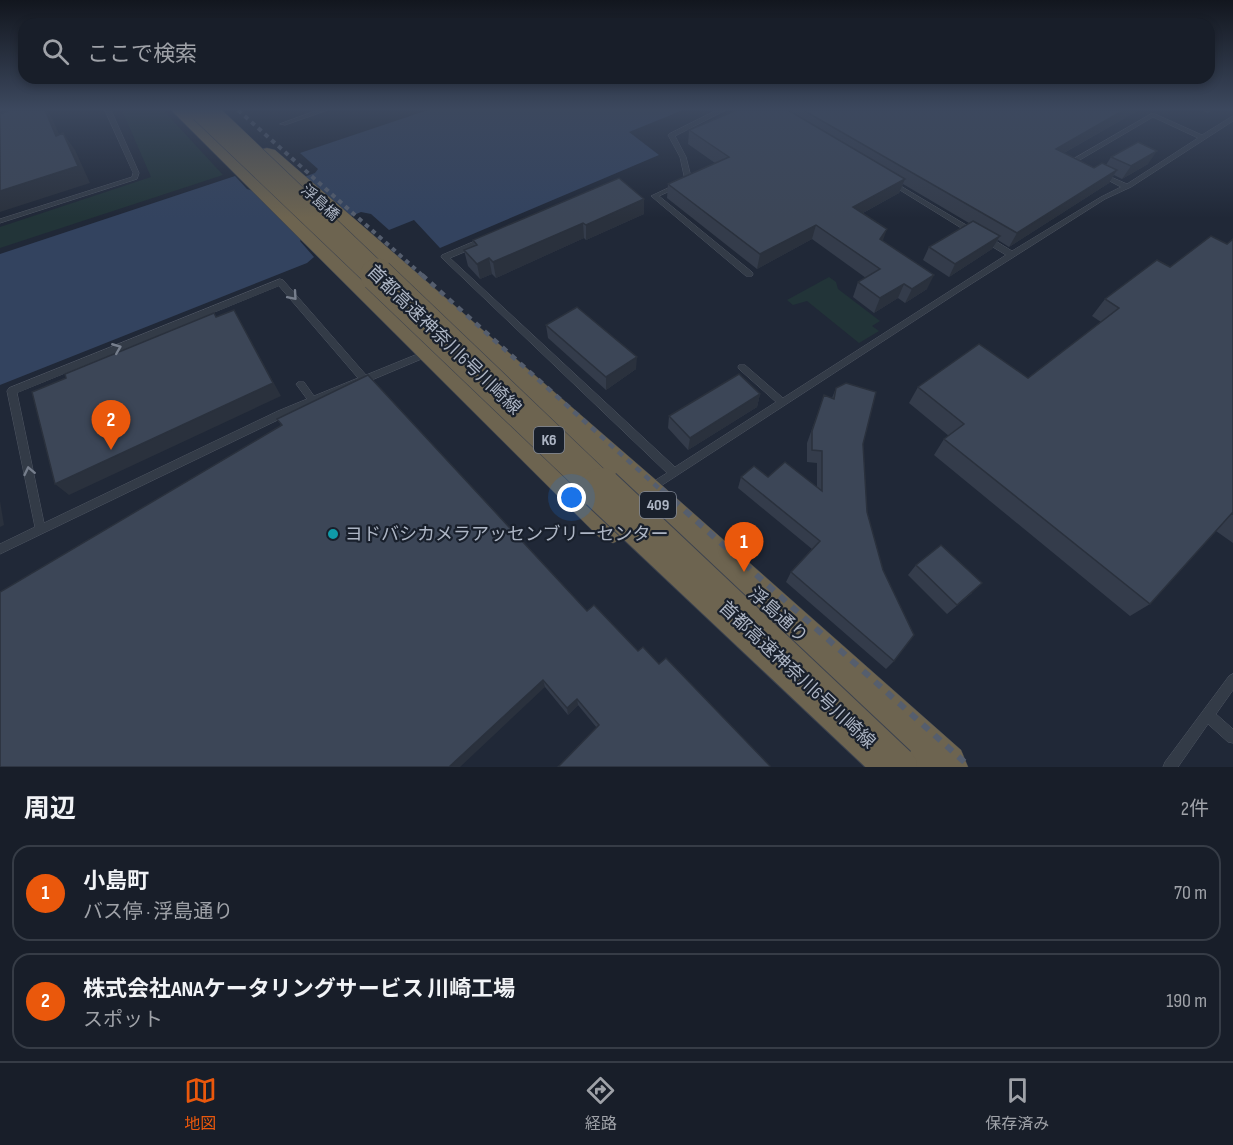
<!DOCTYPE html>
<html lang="ja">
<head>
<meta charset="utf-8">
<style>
  body { margin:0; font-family:"Sofia Sans Condensed","Noto Sans JP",sans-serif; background:#252b35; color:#f1f3f6 }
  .you { position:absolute; left:572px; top:498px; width:21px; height:21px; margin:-15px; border:4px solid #fff; border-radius:50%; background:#1a73e8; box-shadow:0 0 0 9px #1a73e833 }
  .badge { display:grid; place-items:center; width:39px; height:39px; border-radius:50%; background:#ea580c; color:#fff; font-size:20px; font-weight:700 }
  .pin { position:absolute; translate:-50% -50px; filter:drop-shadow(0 2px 3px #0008) }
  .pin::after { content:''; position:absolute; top:32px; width:21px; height:18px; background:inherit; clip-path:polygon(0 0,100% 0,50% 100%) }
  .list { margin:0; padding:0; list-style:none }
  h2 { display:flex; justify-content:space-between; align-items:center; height:78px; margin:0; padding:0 24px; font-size:26px }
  h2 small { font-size:20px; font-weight:400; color:#9fa2a8 }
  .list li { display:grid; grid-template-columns:39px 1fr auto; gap:18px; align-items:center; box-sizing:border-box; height:96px; margin:0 12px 12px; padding:0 12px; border:2px solid #363c46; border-radius:18px }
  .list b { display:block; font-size:22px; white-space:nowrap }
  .list p { margin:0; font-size:20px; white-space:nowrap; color:#9fa2a8 }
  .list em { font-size:20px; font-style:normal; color:#9fa2a8 }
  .icon { flex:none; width:33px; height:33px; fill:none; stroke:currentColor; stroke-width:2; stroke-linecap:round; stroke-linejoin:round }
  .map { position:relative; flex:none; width:1233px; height:767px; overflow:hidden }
  .search { position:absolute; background:#181e29; box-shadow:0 3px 9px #0003; left:18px; right:18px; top:18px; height:66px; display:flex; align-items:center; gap:15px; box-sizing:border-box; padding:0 21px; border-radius:18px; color:#9fa2a8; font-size:22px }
  .sheet { height:294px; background:#181e29 }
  nav { display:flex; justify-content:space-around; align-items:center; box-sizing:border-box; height:84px; border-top:2px solid #363c46; background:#181e29; font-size:16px; color:#9fa2a8 }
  nav a { display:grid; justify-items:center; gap:3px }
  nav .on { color:#ea580c }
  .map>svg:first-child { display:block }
  .green { fill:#223438 }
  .water { fill:#33435f }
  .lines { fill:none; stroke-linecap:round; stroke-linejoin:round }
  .lane-casing { stroke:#4e5562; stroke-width:1 }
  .highway-casing { stroke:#3b424f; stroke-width:1 }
  .lane { fill:#333b47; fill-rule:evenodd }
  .highway { fill:#6d6450; fill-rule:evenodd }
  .rail-far2 { stroke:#555e6e; stroke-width:4; stroke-dasharray:4.5 4.5; stroke-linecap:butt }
  .rail-far1 { stroke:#555e6e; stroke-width:4.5; stroke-dasharray:6 6; stroke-linecap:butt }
  .rail { stroke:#555e6e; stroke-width:6; stroke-dasharray:8 8; stroke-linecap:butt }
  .highway-bridge-far2-casing { stroke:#3b424f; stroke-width:27; stroke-linecap:butt }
  .highway-bridge-far1-casing { stroke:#3b424f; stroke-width:34; stroke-linecap:butt }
  .highway-bridge-casing { stroke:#3b424f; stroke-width:44; stroke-linecap:butt }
  .highway-bridge-far2 { stroke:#6d6450; stroke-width:26 }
  .highway-bridge-far1 { stroke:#6d6450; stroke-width:33 }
  .highway-bridge { stroke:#6d6450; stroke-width:42 }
  .wall { fill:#343c4b }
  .shaded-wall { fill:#2a313d }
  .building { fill:#3c4657; stroke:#2a313d; stroke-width:1.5 }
  .oneway { stroke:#767e8c }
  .culture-dot { fill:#0f9aa8; stroke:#19202c; stroke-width:2 }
  .labels { text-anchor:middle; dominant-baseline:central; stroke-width:4.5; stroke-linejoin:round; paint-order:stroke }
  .far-street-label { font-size:15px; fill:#adb5c4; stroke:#19202c }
  .shield { fill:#19202c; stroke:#818896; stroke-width:1.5 }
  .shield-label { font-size:16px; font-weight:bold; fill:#adb5c4 }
  .street-label { font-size:18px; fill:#adb5c4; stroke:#19202c }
  .poi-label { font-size:18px; fill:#adb5c4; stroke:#19202c; text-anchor:start }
</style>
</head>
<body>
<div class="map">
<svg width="1233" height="767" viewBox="0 0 1233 767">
  <rect width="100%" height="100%" fill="#202837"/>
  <path class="green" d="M122,110H163L223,175L0,248V227L151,177Z
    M829,277L836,282L838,289L880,321L872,326L879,331L859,343L807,301L793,305L787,300Z"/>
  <path class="water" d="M428,110H683L629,132L659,155L440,248L414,220L389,230L371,214L361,212L304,236L300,241L314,257L307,263L0,385V254L235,176L247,189L259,193L315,173L318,169L300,153Z"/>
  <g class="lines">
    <g class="lane-casing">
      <path id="lane" d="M105,110H111L139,173L137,179L0,223V219L132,177L133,173Z
        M318,110H328L285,125L280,124Z
        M717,110H726L675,136L686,157L692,181L659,196L752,272L753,274L752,276H746L651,196L685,180L680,157L668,135L669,134Z
        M1151,114H1155L1202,135L1231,117L1233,116V121L1131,187L1105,199L957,293L650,493L646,492L645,489L646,486L667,473L441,257L442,255L482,238H488V242L450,258L675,467L776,402L739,369L738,367L739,365H745L783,398L1006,255L983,241V237H989L1012,251L1101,197L1121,187L1100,176V174H1104L1127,184L1198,138L1153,117L1078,161L1081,163V165H1077L1070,161Z
        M890,182L899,185L978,232L977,234H971L895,187L888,185V183Z
        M280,279L283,280L366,375L425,351H431L432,353L431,355L284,417L0,554V544L35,527L7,391L9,388ZM279,286L358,378L314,396L304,382H298L296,384L307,399L278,411L44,523L17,393Z
        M1233,674V690L1216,714L1233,729V743L1228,742L1208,724L1178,767H1163L1165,762L1229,676Z"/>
    </g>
    <g class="highway-casing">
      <path id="highway" d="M171,110H195L627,513L632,525L627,537L613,543L599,537Z
        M267,148L275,150L657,481L961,750L968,767H909L631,505L259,160L255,155L259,150Z"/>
    </g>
    <use href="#lane" class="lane"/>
    <use href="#highway" class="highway"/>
    <path class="rail-far2" d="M238,110L424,277"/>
    <path class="rail-far1" d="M422,275L662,491"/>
    <path class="rail" d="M661,489L970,767"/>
    <g class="highway-bridge-far2-casing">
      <path id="highway-bridge-far2" d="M203,110L378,277"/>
    </g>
    <g class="highway-bridge-far1-casing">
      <path id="highway-bridge-far1" d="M377,275L603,491"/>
    </g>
    <g class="highway-bridge-casing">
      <path id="highway-bridge" d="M601,489L896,767"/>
    </g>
    <use href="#highway-bridge-far2" class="highway-bridge-far2"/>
    <use href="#highway-bridge-far1" class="highway-bridge-far1"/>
    <use href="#highway-bridge" class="highway-bridge"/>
  </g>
  <path class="wall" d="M737,110H1139L1064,153L1094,168L1106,165L1111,157L1148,164L1122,179L1114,175L1109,183L1009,247L998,240L992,249L949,277L923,260L929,247L969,223L903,184L899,193L863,213L883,241L927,289L905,303L898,298L874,313L853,297L858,282L866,278L812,239L757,269L667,198L668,184L715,163L688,144L689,130Z
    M1201,110H1212L1208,113Z
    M619,178L644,214L586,240L584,238L496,278L492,274L480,279L468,266L464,250L474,246L473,240Z
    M1233,239V543L1216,531L1150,604L1130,616L934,455L944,439L949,436L909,403L918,387L1028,378L1101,322L1092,316L1105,299L1170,267L1227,244Z
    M546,325L636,369L606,390L548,338Z
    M836,388L863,444L867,512L894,661L886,669L786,582L791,572L812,549L738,488L741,477H768L817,487V463L807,462V443L824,395L832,398Z
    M760,394L757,407L688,450L668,428L669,416Z
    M277,419L587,611L638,651L659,664L597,728L578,705L568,715L545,687L281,425Z
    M916,565L972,593L947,614L908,575Z"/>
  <path class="shaded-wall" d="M45,110H47L52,118L67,152L56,136Z
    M1124,110H1139L1051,160L1056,149Z
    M63,133L75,150L90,183L0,212V191Z
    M1157,151L1148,164L1122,179L1131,166Z
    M1117,170L1109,183L1009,247L1017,233Z
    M905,179L899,193L848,221L853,207Z
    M644,199V214L586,240V225Z
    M583,223L584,238L496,278L493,262Z
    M816,225L812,239L757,269L760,254Z
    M887,229L882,243L880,239Z
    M1000,236L992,249L949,277L955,264Z
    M489,258L492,274L480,279L477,264Z
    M934,275L927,289L905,303L912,289Z
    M904,284L898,298L874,313L880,298Z
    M234,310L281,396L69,495L55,484Z
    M637,357L636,369L606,390V377Z
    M760,394L757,407L688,450L690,438Z
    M0,501L4,525L0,527Z
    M543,680L545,687L460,767H449Z
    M577,699L578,705L568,715L567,708Z"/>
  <path class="building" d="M11,110H45L56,136L63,133L78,166L0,191V114Z
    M737,110H788L905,179L853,207L887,229L880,239L934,275L912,289L904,284L880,298L858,282L880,269L816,225L760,254L668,184L729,157L689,130Z
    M803,110H1124L1056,149L1094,168L1102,163L1117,170L1017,233Z
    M1138,142L1157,151L1131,166L1111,157Z
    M619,178L644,199L586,225L583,223L493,262L489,258L477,264L464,250L477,245L473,240Z
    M973,221L1000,236L955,264L929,247Z
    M1211,236L1227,244L1233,239V514L1232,513L1150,604L944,439L964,424L918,387L979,344L1028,378L1119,308L1105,299L1157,260L1170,267Z
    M577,307L637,357L606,377L546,325Z
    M234,310L273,383L55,484L32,392L66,378L65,374L214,313L216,317Z
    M739,374L760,394L690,438L669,416Z
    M368,375L587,611L594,605L638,651L643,647L659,664L666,658L770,766L769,767H558L599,725L577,699L567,708L543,680L449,767H0V592L282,425L277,419Z
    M846,383L876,392L863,444L867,512L883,570L914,635L894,661L791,572L820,541L741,477L754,466L768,477L785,462L822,491V451L812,450V431L824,395L834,399L836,388Z
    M941,545L982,583L957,605L916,565Z"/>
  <defs><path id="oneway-chevron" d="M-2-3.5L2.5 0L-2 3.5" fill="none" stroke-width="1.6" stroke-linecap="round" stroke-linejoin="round" transform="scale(1.5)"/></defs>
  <g class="oneway">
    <use href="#oneway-chevron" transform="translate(293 296) rotate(49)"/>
    <use href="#oneway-chevron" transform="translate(117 348) rotate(-22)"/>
    <use href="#oneway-chevron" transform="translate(29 471) rotate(-102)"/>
  </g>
  <linearGradient id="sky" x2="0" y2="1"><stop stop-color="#12161e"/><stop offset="0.5" stop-color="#3c485e"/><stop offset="1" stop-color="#3c485e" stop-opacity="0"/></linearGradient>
  <rect width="1233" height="218" fill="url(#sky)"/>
  <circle class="culture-dot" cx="333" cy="534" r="6"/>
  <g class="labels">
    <g class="far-street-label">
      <text transform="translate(320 203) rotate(42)">浮島橋</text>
    </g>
    <g class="shield">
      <rect x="534" y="427" width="30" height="26" rx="4.5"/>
      <rect x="640" y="492" width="36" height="26" rx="4.5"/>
    </g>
    <g class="shield-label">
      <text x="549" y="440">K6</text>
      <text x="658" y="505">409</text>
    </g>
    <g class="street-label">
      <text transform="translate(444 340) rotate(44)">首都高速神奈川6号川崎線</text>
      <text transform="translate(778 615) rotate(42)">浮島通り</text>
      <text transform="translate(797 675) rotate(43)">首都高速神奈川6号川崎線</text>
    </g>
    <g class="poi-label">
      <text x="345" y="534">ヨドバシカメラアッセンブリーセンター</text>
    </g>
  </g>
</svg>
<div class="you"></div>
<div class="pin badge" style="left:744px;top:572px">1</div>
<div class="pin badge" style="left:111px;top:450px">2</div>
<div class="search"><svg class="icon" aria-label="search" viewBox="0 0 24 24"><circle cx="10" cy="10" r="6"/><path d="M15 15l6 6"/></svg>ここで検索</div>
</div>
<section class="sheet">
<h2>周辺<small>2件</small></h2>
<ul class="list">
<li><span class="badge">1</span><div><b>小島町</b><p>バス停 · 浮島通り</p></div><em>70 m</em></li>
<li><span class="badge">2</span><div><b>株式会社ANAケータリングサービス 川崎工場</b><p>スポット</p></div><em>190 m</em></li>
</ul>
</section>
<nav>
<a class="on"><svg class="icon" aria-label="map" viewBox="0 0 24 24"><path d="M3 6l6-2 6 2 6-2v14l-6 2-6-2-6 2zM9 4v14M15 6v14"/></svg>地図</a>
<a><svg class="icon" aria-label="directions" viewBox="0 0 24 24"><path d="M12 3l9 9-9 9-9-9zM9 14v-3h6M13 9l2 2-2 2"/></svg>経路</a>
<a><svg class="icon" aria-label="saved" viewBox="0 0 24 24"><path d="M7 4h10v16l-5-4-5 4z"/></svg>保存済み</a>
</nav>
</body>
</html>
